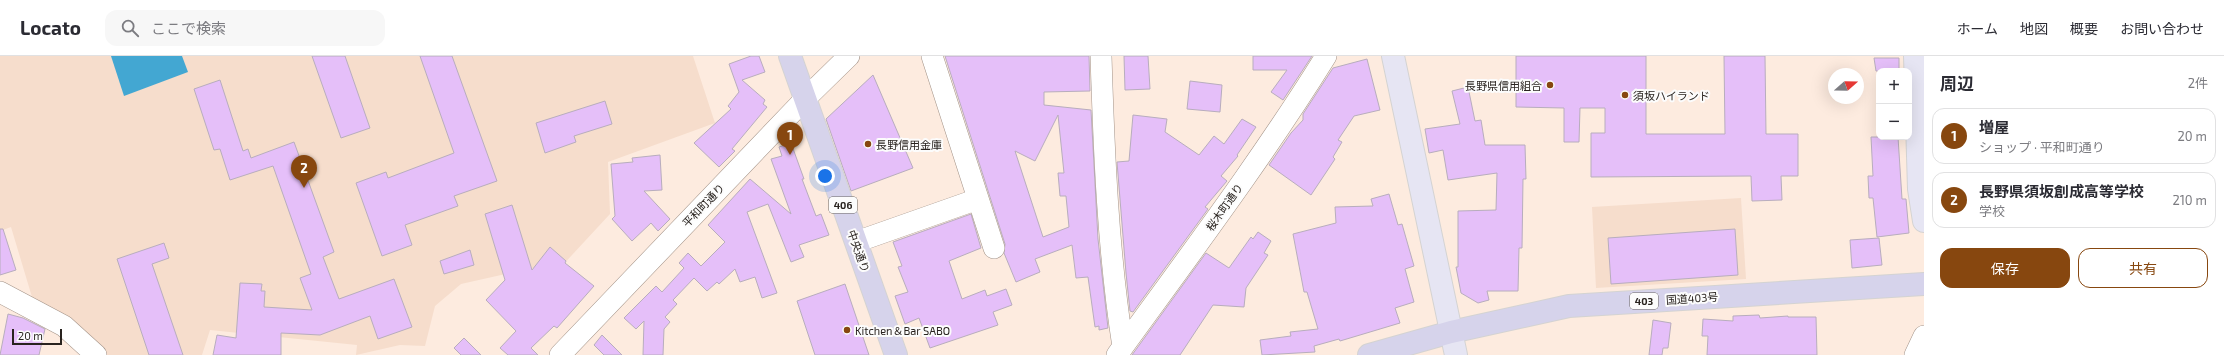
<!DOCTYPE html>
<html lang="ja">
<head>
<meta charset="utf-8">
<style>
  body { margin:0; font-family:"Exo 2","Noto Sans JP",sans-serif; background:#f7f7f7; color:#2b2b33 }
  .controls { position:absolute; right:12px; top:12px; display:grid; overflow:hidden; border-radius:8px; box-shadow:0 4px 16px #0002 }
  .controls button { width:36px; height:36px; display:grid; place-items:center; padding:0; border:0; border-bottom:1px solid #e1e1e2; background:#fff; color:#2b2b33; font:20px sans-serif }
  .compass { position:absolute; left:1828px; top:12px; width:36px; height:36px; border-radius:50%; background:#fff; box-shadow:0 4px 16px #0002; rotate:70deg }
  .scale { position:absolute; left:12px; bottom:10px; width:50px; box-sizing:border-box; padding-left:4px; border:2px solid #29231f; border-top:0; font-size:11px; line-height:14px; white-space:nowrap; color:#29231f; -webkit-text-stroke:3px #fcfcfc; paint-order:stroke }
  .you { position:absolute; left:825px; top:120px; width:14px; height:14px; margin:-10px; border:3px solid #fff; border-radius:50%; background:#1a73e8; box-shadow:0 0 0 6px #1a73e833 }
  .badge { display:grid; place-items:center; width:26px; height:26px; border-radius:50%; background:#87470f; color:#fff; font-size:13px; font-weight:700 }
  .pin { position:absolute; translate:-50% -33px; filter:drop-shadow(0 1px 2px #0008) }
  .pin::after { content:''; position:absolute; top:21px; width:14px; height:12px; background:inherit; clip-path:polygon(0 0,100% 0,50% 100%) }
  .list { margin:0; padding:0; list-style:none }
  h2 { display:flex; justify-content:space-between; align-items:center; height:52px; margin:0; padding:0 16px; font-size:17px }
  h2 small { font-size:13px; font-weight:400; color:#7c7c81 }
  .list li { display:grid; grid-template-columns:26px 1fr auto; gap:12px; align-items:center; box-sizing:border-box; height:56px; margin:0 8px 8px; padding:0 8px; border:1px solid #e1e1e2; border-radius:12px }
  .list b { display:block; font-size:15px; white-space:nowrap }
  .list p { margin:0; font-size:13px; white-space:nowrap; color:#7c7c81 }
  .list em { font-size:13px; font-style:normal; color:#7c7c81 }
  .actions { display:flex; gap:8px; padding:12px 16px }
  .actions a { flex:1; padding:9px 0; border:1px solid #87470f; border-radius:12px; text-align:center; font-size:14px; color:#87470f }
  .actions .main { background:#87470f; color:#fff }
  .icon { flex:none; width:22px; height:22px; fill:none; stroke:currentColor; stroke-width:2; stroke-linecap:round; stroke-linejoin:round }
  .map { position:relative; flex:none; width:1924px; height:299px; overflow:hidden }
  header { display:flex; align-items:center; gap:24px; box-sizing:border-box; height:56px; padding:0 20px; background:#fff; border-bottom:1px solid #e1e1e2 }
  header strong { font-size:19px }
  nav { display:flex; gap:22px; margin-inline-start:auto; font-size:14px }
  .search { width:280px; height:36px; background:#f7f7f7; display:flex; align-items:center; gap:10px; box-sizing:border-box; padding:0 14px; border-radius:12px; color:#7c7c81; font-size:15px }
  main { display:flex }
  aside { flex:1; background:#fff }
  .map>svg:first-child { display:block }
  .built { fill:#f6ddcc }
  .water { fill:#43a7d2 }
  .building { fill:#e5bff9; stroke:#b8adbd; fill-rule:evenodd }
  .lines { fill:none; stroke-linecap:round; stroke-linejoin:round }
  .minor-casing { stroke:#a39388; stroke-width:22 }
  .major-casing { stroke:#d4d3d2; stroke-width:24 }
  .highway-casing { stroke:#d4d3d2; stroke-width:24 }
  .minor { stroke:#fff; stroke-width:21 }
  .major { stroke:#e6e5f3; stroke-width:22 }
  .highway { stroke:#d6d3eb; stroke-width:22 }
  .poi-dot { fill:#87470f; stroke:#fcfcfc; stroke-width:1.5 }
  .labels { text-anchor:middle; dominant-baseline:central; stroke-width:4; stroke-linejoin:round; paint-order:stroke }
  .shield { fill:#fcfcfc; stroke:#686461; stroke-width:1 }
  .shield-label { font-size:10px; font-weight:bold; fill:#29231f }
  .poi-label { font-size:11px; fill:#29231f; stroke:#fcfcfc; text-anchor:start }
  .street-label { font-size:11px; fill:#29231f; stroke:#fcfcfc }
</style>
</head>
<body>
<header>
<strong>Locato</strong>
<div class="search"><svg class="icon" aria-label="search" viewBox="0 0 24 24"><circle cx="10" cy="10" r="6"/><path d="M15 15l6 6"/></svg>ここで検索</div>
<nav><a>ホーム</a><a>地図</a><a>概要</a><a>お問い合わせ</a></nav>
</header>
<main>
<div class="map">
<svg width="1924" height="299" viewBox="0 0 1924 299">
  <rect width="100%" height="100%" fill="#fdebdf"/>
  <path class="built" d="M0,0H693L715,67L608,106L610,158L547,226L533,212L461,228L435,250L425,290L400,289L356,299L357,289L210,274L202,299H104L63,261L32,241L11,171L0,175Z
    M1741,142L1746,223L1596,232L1592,151Z"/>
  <path class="water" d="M111,0H182L188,16L124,40Z"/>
  <path class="building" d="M312,0H345L370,72L341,82Z
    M420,0H452L497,125L454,140L458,150L405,169L412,189L382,200L356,127L386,116L388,122L454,97Z
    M751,0H759L765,16L742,24L765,44L763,48L767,51L732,93L735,95L719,111L694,87L731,53L728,50L739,36L729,8Z
    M945,0H1089L1090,35L1044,36V49L1091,54L1098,183L1108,272L1099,274V270L1095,271L1088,221L1076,222L1072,189L1035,203L1040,216L1016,226L1004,197L1005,188ZM1058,59L1064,117H1058L1060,140H1066L1069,171L1043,181L1015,95L1035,105Z
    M1124,0H1148L1150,33L1125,34Z
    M1253,0H1312L1283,44L1271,36L1287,14H1253Z
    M1516,0H1646V78H1725L1724,0H1765L1766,78H1798V120H1781L1782,144L1752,145L1751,120L1591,121V77H1605V52H1580L1579,86H1564V52L1516,51Z
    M1874,2H1899V15H1876Z
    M1367,3L1380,54L1354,60L1338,84L1342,86L1333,101L1335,103L1311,139L1269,109L1291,77L1303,64V58L1333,12Z
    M873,19L913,112L851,135L826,63Z
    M220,24L243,95L248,93L251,102L294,86L334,196L323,201L339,243L394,223L412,271L378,283L370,260L320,279L281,277V299H213L217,279L236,282L240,227L262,228L261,235H265L264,251L312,254L300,222L311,218L273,110L230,124L220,93L214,94L194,33Z
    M1190,25L1222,29L1220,56L1187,53Z
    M1468,31L1475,65L1481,64L1485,89H1525L1526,123H1523L1522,192H1519L1518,235H1487L1489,244L1478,247L1461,237L1456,211H1458V155L1496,154L1497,117L1448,124L1443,94L1429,97L1425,73L1460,68L1452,35Z
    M605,45L612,68L574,80L576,86L545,97L536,67Z
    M1133,59L1167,63L1165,76L1199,99L1214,80L1224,88L1242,63L1256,71L1237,99L1238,100L1221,120L1227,125L1205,151L1208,153L1133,256L1130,255L1126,217L1117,106L1129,105Z
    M1871,81H1898L1902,143H1906L1909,177L1877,181L1873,142H1869L1868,120H1873Z
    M791,87L804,123H802L816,160L821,158L829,179L799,189L804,201L791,206L768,148L747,156L777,237L762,242L755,221L740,226L735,213L719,228L717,226L707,235L694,222L673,244L677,248L665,261L670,266L664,273L663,299H643L644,265L636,273L624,262L656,230L662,236L684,212L679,207L688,197L701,210L725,186L708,169L750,123L791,158L771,103L782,100L779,91Z
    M660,99L662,134L644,135L670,163L658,175L651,167L632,185L612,163L615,160L611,108L633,106L632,102Z
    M1389,138L1398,169L1402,168L1414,210L1405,213L1414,246L1395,252L1400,267L1340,285L1339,283L1314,290L1315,296L1262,299L1260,284L1291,280L1290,276L1318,273L1307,236H1304L1293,178L1336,167L1335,151L1373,150L1371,143Z
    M512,149L532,214L550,191L566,205L565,207L594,230L557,272L554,270L531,292L538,299H508L500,292L516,275L486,244L505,224L485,158Z
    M971,158L981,192L949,205L962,243L985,234L987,240L1006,233L1012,249L993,256L998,269L930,292L919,262L905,268L895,240L908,236L898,211L902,210L893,186Z
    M0,173H3L16,214L0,219Z
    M1735,173L1738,219L1611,228L1608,182Z
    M1258,176L1271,185L1264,197L1268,199L1246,232L1244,251L1213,249L1180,299H1132L1206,197L1229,212L1251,181L1253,183Z
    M1879,182L1882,209L1852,212L1850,184Z
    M164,187L169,202L152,208L183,299H149L117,203Z
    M470,194L474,209L444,218L440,205Z
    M845,228L869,299H815L797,245Z
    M8,258L23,262L45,273L39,299H0Z
    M1759,259L1760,262L1788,260V261H1816L1817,299H1707L1708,280H1702L1703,263L1733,265V260Z
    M1653,264L1671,267L1668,292H1663L1662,299H1649Z
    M602,279L622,299H604L594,289Z
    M464,282L481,299H461L454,292Z"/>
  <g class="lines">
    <g class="minor-casing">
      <path id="minor" d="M932,0L994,192
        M1101,0C1104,97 1108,195 1123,291
        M856,186L978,143
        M0,236L64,270L96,299
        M560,299L805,43L849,0
        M1117,299C1188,201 1262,103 1326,0
        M1915,299L1924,280"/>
    </g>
    <g class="major-casing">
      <path id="major" d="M1393,0L1456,299
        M1915,0L1919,133L1924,165"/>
    </g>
    <g class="highway-casing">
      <path id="highway" d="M790,0L896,299
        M1369,299L1451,276L1569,250L1924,228"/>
    </g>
    <use href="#minor" class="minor"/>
    <use href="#major" class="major"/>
    <use href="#highway" class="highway"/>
  </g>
  <g class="poi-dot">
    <circle cx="1550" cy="29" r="4"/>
    <circle cx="1625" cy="39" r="4"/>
    <circle cx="868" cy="88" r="4"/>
    <circle cx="847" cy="274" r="4"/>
  </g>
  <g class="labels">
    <g class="shield">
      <rect x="829" y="141" width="28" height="16" rx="3"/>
      <rect x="1630" y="237" width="28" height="16" rx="3"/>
    </g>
    <g class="shield-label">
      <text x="843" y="149">406</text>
      <text x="1644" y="245">403</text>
    </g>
    <g class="poi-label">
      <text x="1542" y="29" text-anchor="end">長野県信用組合</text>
      <text x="1633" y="39">須坂ハイランド</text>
      <text x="876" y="88">長野信用金庫</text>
      <text x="855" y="274">Kitchen＆Bar SABO</text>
    </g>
    <g class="street-label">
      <text transform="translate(703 149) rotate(-46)">平和町通り</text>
      <text transform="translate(1224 151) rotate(-55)">桜木町通り</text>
      <text transform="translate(859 195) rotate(70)">中央通り</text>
      <text transform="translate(1692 242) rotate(-4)">国道403号</text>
    </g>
  </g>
</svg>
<div class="controls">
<button>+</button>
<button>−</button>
</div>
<svg class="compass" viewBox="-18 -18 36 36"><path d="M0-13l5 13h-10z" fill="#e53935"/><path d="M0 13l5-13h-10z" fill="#7c7c81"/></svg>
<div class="scale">20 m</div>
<div class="you"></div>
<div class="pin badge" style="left:790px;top:99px">1</div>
<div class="pin badge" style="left:304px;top:132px">2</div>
</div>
<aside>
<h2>周辺<small>2件</small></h2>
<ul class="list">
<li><span class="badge">1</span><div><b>増屋</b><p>ショップ · 平和町通り</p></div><em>20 m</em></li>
<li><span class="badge">2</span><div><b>長野県須坂創成高等学校</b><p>学校</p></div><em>210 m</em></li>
</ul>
<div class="actions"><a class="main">保存</a><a>共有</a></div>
</aside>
</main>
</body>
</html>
